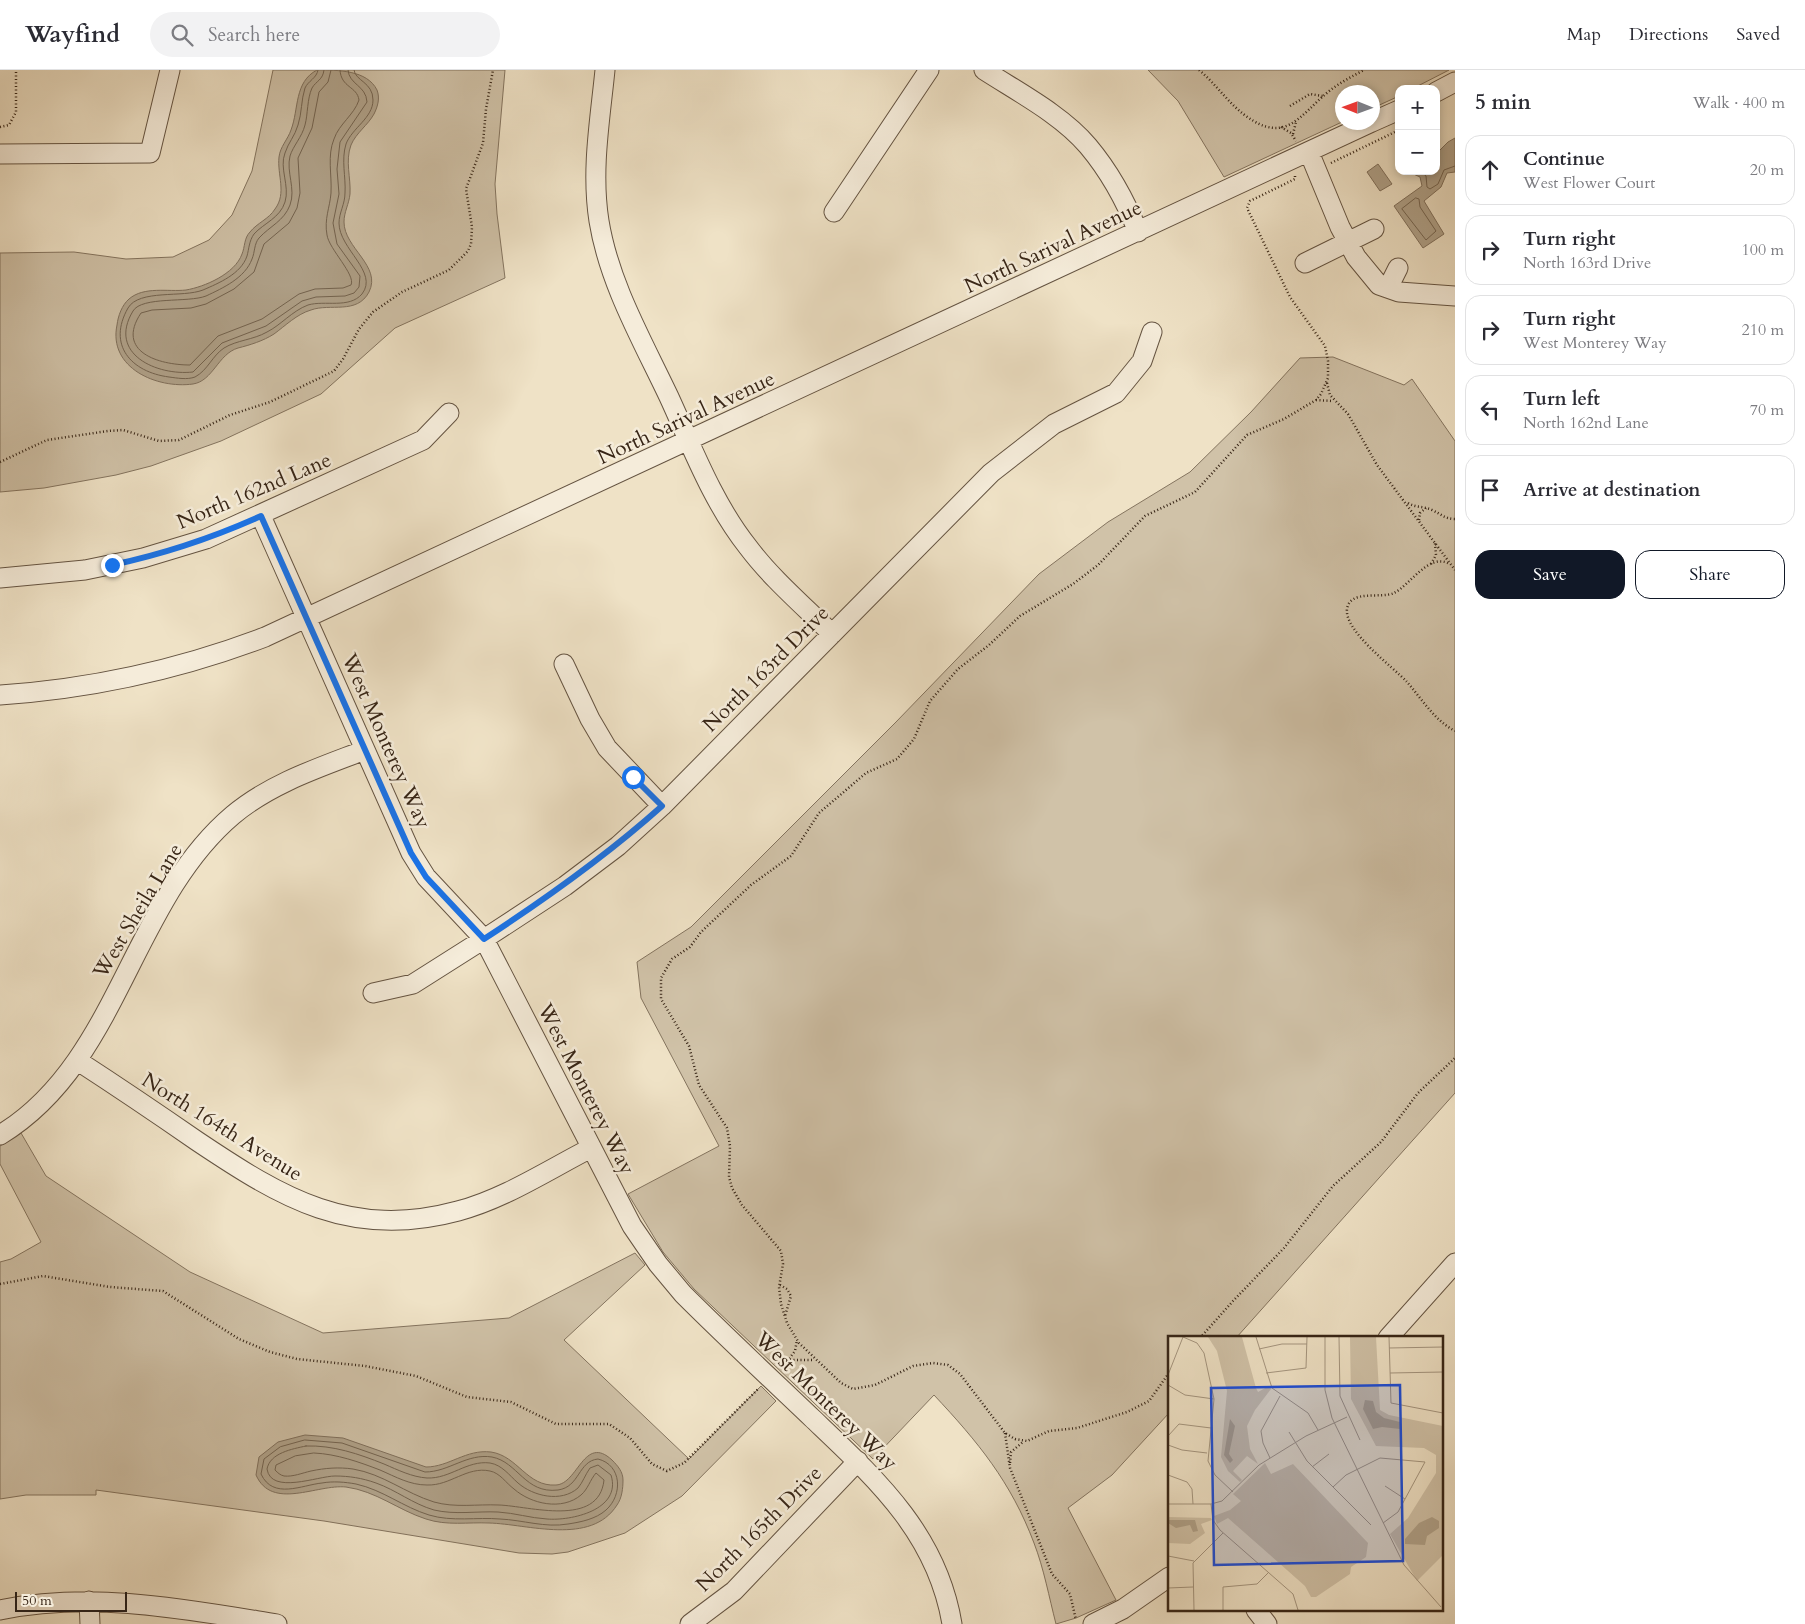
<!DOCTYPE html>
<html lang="en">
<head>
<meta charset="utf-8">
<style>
  body { margin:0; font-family:Cardo,serif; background:#f2f2f3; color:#2b2b33 }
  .controls { position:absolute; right:15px; top:15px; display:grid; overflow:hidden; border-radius:10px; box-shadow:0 2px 8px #0003 }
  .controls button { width:45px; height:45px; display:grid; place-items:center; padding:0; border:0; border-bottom:1px solid #e1e1e2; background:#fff; color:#2b2b33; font:25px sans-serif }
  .compass { position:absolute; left:1335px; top:15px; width:45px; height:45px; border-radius:50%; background:#fff; box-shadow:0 2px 8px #0003; rotate:271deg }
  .scale { position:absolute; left:15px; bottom:12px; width:112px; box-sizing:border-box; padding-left:5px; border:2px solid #372516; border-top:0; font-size:14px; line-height:18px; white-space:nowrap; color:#372516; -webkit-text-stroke:4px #f5ecda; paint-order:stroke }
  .stop { position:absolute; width:15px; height:15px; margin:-11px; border:4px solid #1a73e8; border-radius:50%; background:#fff }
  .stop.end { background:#1a73e8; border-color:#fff; box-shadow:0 1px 5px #0008 }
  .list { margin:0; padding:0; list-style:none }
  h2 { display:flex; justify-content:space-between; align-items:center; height:65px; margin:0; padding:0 20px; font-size:21px }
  h2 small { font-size:16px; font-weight:400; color:#7c7c81 }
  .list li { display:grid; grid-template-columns:32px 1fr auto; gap:15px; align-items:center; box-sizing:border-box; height:70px; margin:0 10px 10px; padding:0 10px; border:1px solid #e1e1e2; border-radius:15px }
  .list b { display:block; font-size:19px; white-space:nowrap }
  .list p { margin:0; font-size:16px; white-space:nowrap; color:#7c7c81 }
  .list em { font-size:16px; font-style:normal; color:#7c7c81 }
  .actions { display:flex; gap:10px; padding:15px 20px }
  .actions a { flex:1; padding:11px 0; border:1px solid #111827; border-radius:15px; text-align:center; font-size:18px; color:#111827 }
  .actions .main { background:#111827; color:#fff }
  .icon { flex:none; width:28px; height:28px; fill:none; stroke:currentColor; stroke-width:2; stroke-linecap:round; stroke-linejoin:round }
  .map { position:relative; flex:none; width:1455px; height:1554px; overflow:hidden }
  header { display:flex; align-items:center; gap:30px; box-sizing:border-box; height:70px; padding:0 25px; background:#fff; border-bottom:1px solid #e1e1e2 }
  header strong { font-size:24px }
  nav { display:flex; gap:28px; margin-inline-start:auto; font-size:18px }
  .search { width:350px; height:45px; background:#f2f2f3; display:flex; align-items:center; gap:12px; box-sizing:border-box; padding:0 18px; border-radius:28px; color:#7c7c81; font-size:19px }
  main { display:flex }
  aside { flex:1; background:#fff }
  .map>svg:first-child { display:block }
  .green { fill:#d0c2a8; stroke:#84745f }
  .water { fill:#b0a28a; stroke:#80705c }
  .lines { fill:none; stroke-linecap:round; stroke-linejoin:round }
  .shore { stroke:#746450; stroke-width:1 }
  .minor-casing { stroke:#655442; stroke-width:21 }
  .path { stroke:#372516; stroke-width:2.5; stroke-dasharray:1 2.5; stroke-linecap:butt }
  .minor { stroke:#f5ecda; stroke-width:19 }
  .route { stroke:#1a73e8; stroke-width:6 }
  .labels { text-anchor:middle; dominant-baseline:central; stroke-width:5; stroke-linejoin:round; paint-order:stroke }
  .street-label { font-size:21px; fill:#372516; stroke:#f5ecda }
  .inset-road { fill:none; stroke:#a59680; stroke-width:1 }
  .view { fill:#1d4ed8; fill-opacity:0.15; stroke:#1d4ed8; stroke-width:2.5 }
  .inset-edge { fill:none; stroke:#372516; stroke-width:2.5 }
</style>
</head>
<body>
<header>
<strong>Wayfind</strong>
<div class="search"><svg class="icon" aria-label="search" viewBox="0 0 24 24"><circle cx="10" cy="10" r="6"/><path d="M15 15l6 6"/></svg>Search here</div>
<nav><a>Map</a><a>Directions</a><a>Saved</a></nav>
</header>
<main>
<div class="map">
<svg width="1455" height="1554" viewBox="0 0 1455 1554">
  <rect width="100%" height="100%" fill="#efe2c6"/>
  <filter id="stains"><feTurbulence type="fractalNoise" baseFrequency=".004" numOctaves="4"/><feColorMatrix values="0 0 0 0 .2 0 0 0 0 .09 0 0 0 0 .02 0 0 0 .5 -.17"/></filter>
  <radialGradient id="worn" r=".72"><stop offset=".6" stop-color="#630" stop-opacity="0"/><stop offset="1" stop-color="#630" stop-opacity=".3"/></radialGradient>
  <path class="green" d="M273,0H505L495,114L497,144L505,208L395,258L321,324L221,371L151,396L116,405L44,418L0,422V183L74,182L126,189L173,187L209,170L232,145L252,101Z
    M1148,0H1449L1412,19H1399V26L1373,38L1372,22H1342V52L1224,107L1178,31Z
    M1333,287L1404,315L1412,309L1455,371V1023L1236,1268H1169V1343L1112,1405L1068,1438L1116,1530L1076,1548L1056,1554C1049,1527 1044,1499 1034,1473C1011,1412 978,1372 934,1325L873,1389L694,1219L663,1182L628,1124L719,1076L641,928L637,892L691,857L896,652L1039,504L1108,452L1190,402L1251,342L1300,288Z
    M21,1063L46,1106L190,1202L323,1263L509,1248L635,1183L645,1195L564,1270L689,1389L761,1316L776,1331L682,1426L625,1463L568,1482L552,1484L519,1483L324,1451L96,1420V1425H26L0,1429V1192L11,1189L41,1172L0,1094V1076Z"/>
  <path class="water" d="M317,0C338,0 367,0 377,20C380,28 378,36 374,44C368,55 356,63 351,75C345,91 351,108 350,124C349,134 344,142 344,152C344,178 382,196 369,222C357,245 330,233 311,240C297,244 285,256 274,264C263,271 250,275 238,278C218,284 213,311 193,314C157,319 108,298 117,255C118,246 122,235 129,229C144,216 168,222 186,220C204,217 235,204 242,184C245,177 244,168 250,162C257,153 269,149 275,139C287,123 277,105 279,87C280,77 288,69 291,60C299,39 294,12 317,0Z
    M1455,68V102L1447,103L1441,117L1424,131L1444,164L1423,178L1394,136L1422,116L1420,107L1407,101H1436V84L1448,72Z
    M1378,94L1392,114L1380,121L1367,102Z
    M305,1365L343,1368L426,1397C449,1397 466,1379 491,1382C518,1386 527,1417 556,1415C578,1414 584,1364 612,1390C618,1396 623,1402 623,1410C623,1418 622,1428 617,1435C591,1476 528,1454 489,1453C468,1452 447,1456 426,1449C398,1440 376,1421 346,1417C317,1414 272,1441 256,1405L259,1387L278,1372Z"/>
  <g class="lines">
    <path class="shore" d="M318,0C317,8 308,11 305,18C301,30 302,43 298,55C295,66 288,73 285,83C279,98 290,116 285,132C280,148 264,153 254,164C249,171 249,179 247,186C241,204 219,213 203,220C183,228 139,219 128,238C107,275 131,302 169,307C177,308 187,310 195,307C208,300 212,286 224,278C237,270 253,270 267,262C281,255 292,241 308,235C325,230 349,239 362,224C379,202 339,179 339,153C339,143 345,134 345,123C346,107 341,90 346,74C352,58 373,48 373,30C373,12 355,11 354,0
      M324,0C323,10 316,11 312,18C307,29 308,44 305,55C302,67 293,76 290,86C286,102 296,119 290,135C284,151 270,156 259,168C254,174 255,182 252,189C245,208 223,218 206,226C188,233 142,226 133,241C107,284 157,306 193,302L222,273L266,256L302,231L316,227L345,226L354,223L359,217L360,206L337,174L333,153L339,124L337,99L340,72L367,32C366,15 349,15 348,0
      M331,0L328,12L319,22L312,58L298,88L300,123L297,138L289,153L264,174L254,202L234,219L206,234L191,238L152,240L141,243C115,282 159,295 190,295L218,266L262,249L299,224L315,219L343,218L351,215C356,205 329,179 327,165C324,149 330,137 331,123C332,104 327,86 334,69C339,54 354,45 359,30C357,16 341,18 340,0
      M1420,101L1426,106L1427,117L1430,119L1438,114L1444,100L1455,96
      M1416,128L1419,129L1420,137L1436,161L1426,170L1402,139Z
      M305,1370L342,1373L425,1402C449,1402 467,1383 492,1387C518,1392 525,1424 558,1420C580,1417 578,1391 598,1389C622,1395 623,1425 606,1440C596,1449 581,1452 568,1454C545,1458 523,1450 500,1449C477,1447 452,1452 429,1445C403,1437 383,1420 356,1414C345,1412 333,1411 322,1413C302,1415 273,1430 261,1404L264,1389L280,1377Z
      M306,1376C333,1375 359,1384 384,1394C398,1400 412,1407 427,1408C450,1409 467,1390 490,1393C502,1395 509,1405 518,1413C533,1426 561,1433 578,1418C583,1412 585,1405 590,1398L598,1395L611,1405C622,1440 571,1451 547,1449C530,1448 515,1443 498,1442C477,1441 455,1445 434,1440C413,1434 396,1420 376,1413C362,1408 349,1406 335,1406C318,1406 271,1425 267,1399C270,1383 292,1379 306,1376Z
      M314,1383C337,1384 359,1392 380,1400C396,1407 410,1415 427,1415C450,1416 467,1396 490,1401C500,1403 506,1413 514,1419C531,1434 562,1441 581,1425C588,1419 590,1410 596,1403L604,1410C599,1458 529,1436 499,1435C477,1434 455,1438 434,1432C405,1423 383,1404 353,1399C339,1397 325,1398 311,1401C302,1403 293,1407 284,1406C280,1405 278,1403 275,1400L276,1395L295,1386Z"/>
    <g class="minor-casing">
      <path id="minor" d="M605,0C600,50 591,101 599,151C609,213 642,270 669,327C692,377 713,433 748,477C772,509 804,536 832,564
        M984,0C1018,22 1062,45 1088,76C1109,101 1126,132 1138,162
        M1436,22L1455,12
        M1372,52L1399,40
        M1309,82L1340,157L1356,187L1379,215L1399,222L1455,226
        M0,84L150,83L170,0
        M834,142L929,0
        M1305,193L1374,159
        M1388,218L1398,198
        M261,446L411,783L426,807L484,869L632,1156L658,1194L683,1224C725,1266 769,1307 812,1348C875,1408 937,1463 952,1554
        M0,508L85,500L143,488L206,469L423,370L449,343
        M564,594L590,649L607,678L662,736
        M0,625C89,619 181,599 265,567L1372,52
        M373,923L413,914L484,869L565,816L618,776L662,736L991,403L1054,354L1116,323L1142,291L1152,262
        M78,991C118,1017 158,1044 197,1071C282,1128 351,1170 458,1141C504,1129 548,1100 591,1078
        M0,1065C119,993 130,832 233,745C271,713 321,697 365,680
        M1388,1268L1455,1193
        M89,1531L90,1554
        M0,1540C93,1521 185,1539 277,1554
        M1256,1540L1267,1554
        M690,1554L734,1521L858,1391
        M1093,1554L1123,1539L1169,1507"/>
    </g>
    <path class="path" d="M1199,0C1216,14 1229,34 1246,46C1286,75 1300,45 1328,22C1339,13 1351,7 1364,0
      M1290,36L1310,24L1323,26
      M0,57L9,55L16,42V0
      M1281,57L1291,63L1296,71
      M1293,64L1296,52
      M1331,93L1399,60
      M1295,106V109L1250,131L1247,138L1290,227L1325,276L1328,291V307
      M1327,313L1330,325L1348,344L1377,395L1455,500
      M1316,330L1333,331
      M0,392L47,370L108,361L123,360L159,371L179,370L230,345L270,332L334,301L343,289L359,259L373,242L402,222L449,200L468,181L471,174L472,157L466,119L483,73L486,39L493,0
      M1408,433C1416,438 1424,436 1432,440C1441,444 1445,449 1455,449
      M1419,450L1420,443L1426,438
      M1448,493C1428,484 1410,515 1394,523C1381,529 1350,519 1347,539C1344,561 1393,597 1407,612C1422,629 1434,650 1455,661
      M1431,494L1436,485L1435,473
      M0,1214L43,1206L110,1217L163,1221L239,1269L270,1282L297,1289L365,1296L416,1306L467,1327L511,1332L556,1354H609L630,1368L652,1394L667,1401L684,1393L758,1319
      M780,1215L787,1219L791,1226L785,1246
      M1200,1268L1233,1231L1284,1178L1333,1116L1381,1072L1418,1023L1455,988
      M790,1290H814
      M783,1297L795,1281L797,1270
      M1169,1303L1149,1331L1127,1342L1077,1358L1049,1361L1027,1371L1015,1369L1005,1363L960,1304L948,1295L933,1293L913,1296L875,1315L853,1319L841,1313L799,1273L787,1253L781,1234L779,1217L783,1194L781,1181L742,1135L732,1118L729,1107L730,1076L727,1058L699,1015L689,976L661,929V908L672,889L690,877L701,862L751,815L791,786L819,743L866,703L897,689L914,669L930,631L958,599L989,575L1020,546L1073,514L1098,495L1145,446L1195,422L1247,365L1284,349L1316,330L1321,324L1328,308
      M1005,1363L1010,1398L1052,1504L1070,1524L1076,1550
      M1010,1393L1011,1382L1023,1372"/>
    <use href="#minor" class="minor"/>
  </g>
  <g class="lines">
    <path class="route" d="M112,495C164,484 212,468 261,446L411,783L426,807L484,869C547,828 605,787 662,736L633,707"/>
  </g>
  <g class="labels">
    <g class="street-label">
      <text transform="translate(1053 177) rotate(-25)">North Sarival Avenue</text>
      <text transform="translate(686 348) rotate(-25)">North Sarival Avenue</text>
      <text transform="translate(254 421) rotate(-23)">North 162nd Lane</text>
      <text transform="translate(766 599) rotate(-45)">North 163rd Drive</text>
      <text transform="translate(386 671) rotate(66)">West Monterey Way</text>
      <text transform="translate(138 841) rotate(-59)">West Sheila Lane</text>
      <text transform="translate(586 1019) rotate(63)">West Monterey Way</text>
      <text transform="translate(222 1057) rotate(32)">North 164th Avenue</text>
      <text transform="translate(826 1331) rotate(44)">West Monterey Way</text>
      <text transform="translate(759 1459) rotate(-45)">North 165th Drive</text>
    </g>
  </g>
  <g transform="translate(1168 1266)">
    <rect width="275" height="275" fill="#efe2c6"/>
    <path d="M40,1H74L88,52L90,56L101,50L103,53L87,74L79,90L82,113L90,128L79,120L65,135L74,144L72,146L60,135L53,121L59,55L49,15ZM182,1H208L212,74L221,79L275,90V219L249,245L222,198L240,182L268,137V119L256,112L208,110L183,63ZM97,127L103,138L125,128L200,207L198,221L183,231L182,238L148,261H143L137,250L60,182L49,188L46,180L62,174L73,165L65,158ZM0,181L43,182L44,184L33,188L37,197L22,208L0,207Z" fill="#d0c2a8"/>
    <path d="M197,64L205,65L208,76L216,82L232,86V93L214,91L205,93L195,73ZM62,83L67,90L61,118L65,124L62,127L56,119ZM264,181L271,185V192L259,200L257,209L237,208V203L251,187ZM0,184H27L30,195L25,196L22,189L8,192L0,187Z" fill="#b0a28a"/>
    <path class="inset-road" d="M15,1L29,7L36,17L46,63L40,125L47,139L65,156M88,1L104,52L140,77L150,94M157,1V54L164,82L236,229L273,271M171,1L172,60L192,104M221,1L223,67L275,77M221,12L275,11M91,13L114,8H139M98,37L138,32L139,1M222,37L275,36M0,39L15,1M0,49L17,59L46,63M121,96L139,125L203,189M0,100L11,88L43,92M0,109L14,114L39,117M102,122L95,107L93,95L112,60M144,131L161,118M0,139L19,146L24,153L25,168M217,150L237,163M165,151L178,139L212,122L257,126L230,176L215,187M0,168H43L54,165L91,129L138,100L179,81M43,168L45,184L52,194L125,258L130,274M0,220L26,225M0,252L25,251M26,274L25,227L55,197M55,274V251L89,248L100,237"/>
    <path class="view" d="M232,49L235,225L46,229L43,52Z"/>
    <rect width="275" height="275" class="inset-edge"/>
  </g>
  <rect width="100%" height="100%" filter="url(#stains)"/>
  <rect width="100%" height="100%" fill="url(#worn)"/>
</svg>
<div class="controls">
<button>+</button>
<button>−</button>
</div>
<svg class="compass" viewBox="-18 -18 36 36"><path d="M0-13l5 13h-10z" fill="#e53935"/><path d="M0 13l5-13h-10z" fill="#7c7c81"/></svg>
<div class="scale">50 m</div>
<div class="stop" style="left:633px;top:707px"></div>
<div class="stop end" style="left:112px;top:495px"></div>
</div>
<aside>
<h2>5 min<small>Walk · 400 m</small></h2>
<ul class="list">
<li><svg class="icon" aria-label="ahead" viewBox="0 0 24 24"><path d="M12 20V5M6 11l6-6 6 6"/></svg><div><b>Continue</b><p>West Flower Court</p></div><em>20 m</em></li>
<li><svg class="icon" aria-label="right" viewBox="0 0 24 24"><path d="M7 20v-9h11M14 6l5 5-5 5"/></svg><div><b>Turn right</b><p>North 163rd Drive</p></div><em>100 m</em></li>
<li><svg class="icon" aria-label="right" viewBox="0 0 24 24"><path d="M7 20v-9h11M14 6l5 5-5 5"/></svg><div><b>Turn right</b><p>West Monterey Way</p></div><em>210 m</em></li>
<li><svg class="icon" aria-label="left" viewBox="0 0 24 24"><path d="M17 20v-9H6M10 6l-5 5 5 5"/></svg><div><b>Turn left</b><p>North 162nd Lane</p></div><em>70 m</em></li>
<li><svg class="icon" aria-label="arrive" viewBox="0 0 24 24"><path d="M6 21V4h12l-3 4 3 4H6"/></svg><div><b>Arrive at destination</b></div></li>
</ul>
<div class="actions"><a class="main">Save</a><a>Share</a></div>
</aside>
</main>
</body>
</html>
